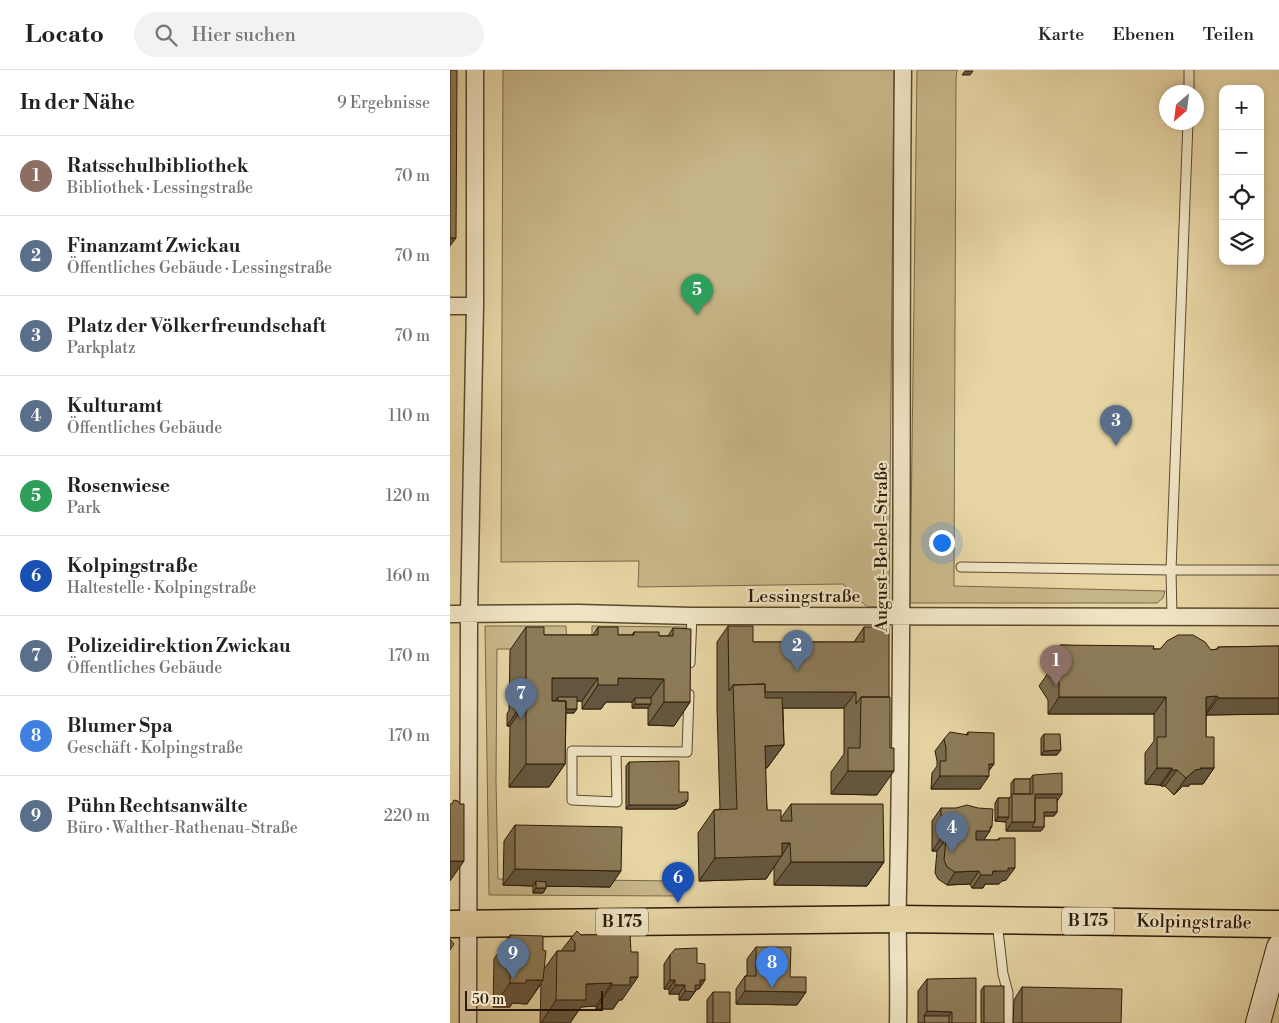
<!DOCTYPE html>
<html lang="de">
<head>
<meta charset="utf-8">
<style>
  body { margin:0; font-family:"Libre Bodoni",serif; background:#f2f2f2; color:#222 }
  .controls { position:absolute; right:15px; top:15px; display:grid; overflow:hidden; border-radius:10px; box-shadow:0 2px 8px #0003 }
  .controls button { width:45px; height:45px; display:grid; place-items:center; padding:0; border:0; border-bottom:1px solid #e0e0e0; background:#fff; color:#222; font:25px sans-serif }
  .compass { position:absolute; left:709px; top:15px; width:45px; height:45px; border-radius:50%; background:#fff; box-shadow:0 2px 8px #0003; rotate:208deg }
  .scale { position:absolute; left:15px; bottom:12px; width:138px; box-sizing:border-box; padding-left:5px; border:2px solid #2c1b07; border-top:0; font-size:14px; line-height:18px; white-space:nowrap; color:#2c1b07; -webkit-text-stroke:4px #efe3c3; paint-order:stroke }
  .you { position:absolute; left:491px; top:472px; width:18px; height:18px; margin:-12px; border:4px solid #fff; border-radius:50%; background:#1a73e8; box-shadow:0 0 0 8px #1a73e833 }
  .badge { display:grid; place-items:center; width:32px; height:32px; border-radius:50%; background:#ea580c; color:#fff; font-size:16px; font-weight:700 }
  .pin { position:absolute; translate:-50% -41px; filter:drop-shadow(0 1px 2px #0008) }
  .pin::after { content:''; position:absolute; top:26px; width:18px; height:15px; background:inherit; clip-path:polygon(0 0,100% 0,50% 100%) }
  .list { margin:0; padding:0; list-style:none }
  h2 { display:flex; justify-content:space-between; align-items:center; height:65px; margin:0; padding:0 20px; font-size:21px }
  h2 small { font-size:16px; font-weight:400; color:#767676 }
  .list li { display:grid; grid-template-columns:32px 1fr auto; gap:15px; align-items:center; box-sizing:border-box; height:80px; padding:0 20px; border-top:1px solid #e0e0e0 }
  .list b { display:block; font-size:19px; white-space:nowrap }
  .list p { margin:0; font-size:16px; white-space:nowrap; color:#767676 }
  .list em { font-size:16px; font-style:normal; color:#767676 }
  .icon { flex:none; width:28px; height:28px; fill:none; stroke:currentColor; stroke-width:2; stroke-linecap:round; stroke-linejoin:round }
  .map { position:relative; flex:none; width:829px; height:953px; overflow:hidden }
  header { display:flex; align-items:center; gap:30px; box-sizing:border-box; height:70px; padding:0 25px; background:#fff; border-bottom:1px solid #e0e0e0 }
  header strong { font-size:24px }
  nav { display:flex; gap:28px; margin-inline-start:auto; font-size:18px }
  .search { width:350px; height:45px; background:#f2f2f2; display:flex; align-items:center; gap:12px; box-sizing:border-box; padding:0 18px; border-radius:28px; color:#767676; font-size:19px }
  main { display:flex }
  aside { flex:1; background:#fff }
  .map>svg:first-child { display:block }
  .green { fill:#c6b588; stroke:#796848 }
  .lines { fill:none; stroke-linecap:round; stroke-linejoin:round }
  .lane-casing { stroke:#5a492e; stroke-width:11 }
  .street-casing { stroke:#5a492e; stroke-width:19 }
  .secondary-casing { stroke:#2c1b07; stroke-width:26 }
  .primary-casing { stroke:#2c1b07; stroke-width:29 }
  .lane { stroke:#efe3c3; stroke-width:9 }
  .street { stroke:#efe3c3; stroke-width:16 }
  .secondary { stroke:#efe3c3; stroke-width:24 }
  .primary { stroke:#e6d4a3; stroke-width:26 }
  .wall { fill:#796a4c; stroke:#2c1b07 }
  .shaded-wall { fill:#63563e; stroke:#2c1b07 }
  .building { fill:#8d7b58; stroke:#2c1b07 }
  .labels { text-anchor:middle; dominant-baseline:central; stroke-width:4.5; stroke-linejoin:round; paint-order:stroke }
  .shield { fill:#efe3c3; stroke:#66573f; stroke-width:1 }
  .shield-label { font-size:16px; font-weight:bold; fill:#2c1b07 }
  .street-label { font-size:18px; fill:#2c1b07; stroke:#efe3c3 }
</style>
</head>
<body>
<header>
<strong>Locato</strong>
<div class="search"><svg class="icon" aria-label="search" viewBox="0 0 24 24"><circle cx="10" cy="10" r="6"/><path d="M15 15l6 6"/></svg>Hier suchen</div>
<nav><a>Karte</a><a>Ebenen</a><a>Teilen</a></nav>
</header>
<main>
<aside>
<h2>In der Nähe<small>9 Ergebnisse</small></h2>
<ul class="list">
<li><span class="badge" style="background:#8d6e63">1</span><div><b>Ratsschulbibliothek</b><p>Bibliothek · Lessingstraße</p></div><em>70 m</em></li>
<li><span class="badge" style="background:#5c6f8a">2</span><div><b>Finanzamt Zwickau</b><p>Öffentliches Gebäude · Lessingstraße</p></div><em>70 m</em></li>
<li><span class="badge" style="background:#5c6f8a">3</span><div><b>Platz der Völkerfreundschaft</b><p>Parkplatz</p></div><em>70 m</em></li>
<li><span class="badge" style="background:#5c6f8a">4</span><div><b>Kulturamt</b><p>Öffentliches Gebäude</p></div><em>110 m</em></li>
<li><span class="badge" style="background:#2e9e5b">5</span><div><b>Rosenwiese</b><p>Park</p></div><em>120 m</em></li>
<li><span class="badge" style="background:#1a4fb4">6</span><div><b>Kolpingstraße</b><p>Haltestelle · Kolpingstraße</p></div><em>160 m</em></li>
<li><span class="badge" style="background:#5c6f8a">7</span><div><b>Polizeidirektion Zwickau</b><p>Öffentliches Gebäude</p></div><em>170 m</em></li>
<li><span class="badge" style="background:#3f7fe0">8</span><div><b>Blumer Spa</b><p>Geschäft · Kolpingstraße</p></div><em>170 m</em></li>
<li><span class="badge" style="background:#5c6f8a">9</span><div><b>Pühn Rechtsanwälte</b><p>Büro · Walther-Rathenau-Straße</p></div><em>220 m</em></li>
</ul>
</aside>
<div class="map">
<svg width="829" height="953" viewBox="0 0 829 953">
  <rect width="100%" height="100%" fill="#e6d4a3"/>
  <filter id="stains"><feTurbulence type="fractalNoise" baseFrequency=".004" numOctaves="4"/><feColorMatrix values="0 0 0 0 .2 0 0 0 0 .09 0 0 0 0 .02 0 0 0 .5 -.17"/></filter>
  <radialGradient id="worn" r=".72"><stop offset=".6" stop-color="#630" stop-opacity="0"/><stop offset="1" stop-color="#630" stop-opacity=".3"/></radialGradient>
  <path class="green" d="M53,0H444L439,536L417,537L393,514L188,517L189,491L51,492Z
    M467,0H507L506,9L504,516L715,521L713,528L707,533H460Z
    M35,556H116L117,579H47L46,710L48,809L228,811V826L39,825Z
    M142,556L236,557V577L142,575Z"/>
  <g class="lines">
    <g class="lane-casing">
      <path id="lane" d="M739,22V0
        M738,52L721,500H829
        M511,497L721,500L722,546
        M240,593L242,546
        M166,682L167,732L122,730V681L237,682L239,624
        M547,852L553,904L558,923V953"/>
    </g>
    <g class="street-casing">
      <path id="street" d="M0,236H25
        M0,544L128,543L242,546L829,547
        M18,953L19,544L25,236V0
        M448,953C449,908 447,864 448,819C454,546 450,273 453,0"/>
    </g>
    <g class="secondary-casing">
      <path id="secondary" d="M808,953L829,877"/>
    </g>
    <g class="primary-casing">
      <path id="primary" d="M0,854L448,849L829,854"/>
    </g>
    <use href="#lane" class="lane"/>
    <use href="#street" class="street"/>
    <use href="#secondary" class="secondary"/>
    <use href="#primary" class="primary"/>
  </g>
  <path class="wall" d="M278,556L303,572H404L414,557L427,725L381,724V702L394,684V638H333L334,675L317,698H315L317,740L331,748L341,734L434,792L417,816L324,815V797L316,809L249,811L248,763L264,740L270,739L267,638V572Z
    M76,557L94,565H143L148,557L168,565H182L184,562L209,566H218L223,558L240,632L224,656L198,655V638H182V632H156L151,639H132V631H127L124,643H116L115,694L99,717H59L60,656H57V644L59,640L60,580Z
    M610,575L703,579L761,580L767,579L768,577L829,576V644L756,645V667L764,698L753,714H740L739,716H733L724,725L715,716H711L710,715L695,714V683L704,671V644H598V630L589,616L598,603V592Z
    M518,662L544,694L539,700L530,719H481L482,703L487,696V691L485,681L494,669L516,665Z
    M594,664L607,685H591V668Z
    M179,692L235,735L226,739H176V696Z
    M583,705L607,731V742L604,746H594V757L591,761H556V752L545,751V733L548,728H559L561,726V713L564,709H580Z
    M491,738L542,756L534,770H547L549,768L556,810L552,811L549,814H535L533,818H522L520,814L497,815L488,809L485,803L487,781H482V751Z
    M65,755L160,817L96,816V818L93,823H83V816L53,815L54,771Z
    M180,864L172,930H169L163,939H146V936L131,937L120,953H90L91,914L77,934L62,933L60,937H43L44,889L60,865L93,880L94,899L107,881H111L121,868L131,865Z
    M306,877L340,907L356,922L347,935L286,934V919L295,906H297V889Z
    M220,885L247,893L255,910L249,919H247L239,930H229V924H219V919H214V894Z
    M477,909L526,953H468V921Z
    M534,916L554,953H531V920Z
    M572,917L671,953H563L564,930Z
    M263,922L280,953H257V930Z"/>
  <path class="shaded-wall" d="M515,1H523L520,5H512Z
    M0,168H6L0,176Z
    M102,608H148L132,631H108V627L105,631H86Z
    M168,608L214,609L198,632L185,628L182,632H156L151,639H132L148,615Z
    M284,621L406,622L394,638H284Z
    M767,626L756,643V627Z
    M609,627H716L704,644H598Z
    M768,628H829V644L756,645Z
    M73,632L76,633L60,656H57Z
    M214,632H240L224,656L198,655Z
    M185,634H201L198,638H182Z
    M108,639H127L124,643H105Z
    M334,675L317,698L298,699L315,676Z
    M611,680L607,685H591L594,681Z
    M76,694H115L99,717H59Z
    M539,694H544L535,706H539L530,719H481L490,706Z
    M707,698H722L710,715L695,714Z
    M750,698H764L753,714H740L739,716H733L724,725L736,708L745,700Z
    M722,700H727L715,716H711Z
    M398,701H444L427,725L381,724Z
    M585,724H612L606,733H582Z
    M238,730L235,735L226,739H176L179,735Z
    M594,742H607L604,746H591Z
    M548,747H559L555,752L545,751Z
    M562,752H585L594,757L591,761H556Z
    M542,756L539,761H540L531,774H517L526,761Z
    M491,768L496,769L487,781H482Z
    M332,773H340L316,809L249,811L265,788Z
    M0,791H14L0,811Z
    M341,792H434L417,816L324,815Z
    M558,798H565L556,810L552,811L549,814H535L533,818H522L531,805Z
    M65,799L171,801L160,817L86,816V811L83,816L53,815Z
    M529,801L520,814L497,815L505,802Z
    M86,818H96L93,823H83Z
    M180,907H188L172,930H169L163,939H146L162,915Z
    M76,910H93L77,934L62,933L60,937H43L60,913Z
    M220,910H225L219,919H214Z
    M250,910H255L249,919H247L239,930H229L235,921Z
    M162,913L146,936L131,937L120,953H91L106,930L136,914Z
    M225,915H235L229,924H219Z
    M295,921L356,922L347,935L286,934Z
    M477,941L502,942L494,953L474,946Z"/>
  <path class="building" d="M0,0H7L6,168H0Z
    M278,556H303V572H414V557H439V627H411L406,634V622H315V614L283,615L279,621Z
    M76,557H94V565H148V557H168V565H184V562H209V566H223V558L241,559L240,632H214V609L168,608V615H148V608H102V631H116L115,694H76V633L73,632V621H76Z
    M728,565H743L755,572L761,580L768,579V577L829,576V628H768L767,626L756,627V667H764V698H750L751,699L745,700L736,708L727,700H722V698H707V667H716V627H609V613L601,600L610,586V575L704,576L703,579H710L717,571Z
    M315,614V628H332L334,675L315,676L317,740H331V751H342L341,734H433L434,792H341L340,773H332V786L265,788L264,740L287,739L283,615Z
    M108,627H127V639H116V631H108Z
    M411,627H440V678H444V701H398V678H410Z
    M185,628H201V634H185Z
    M500,662L518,665V662L544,663V694H539V706H490V691H496V678L494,669Z
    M594,664H610L611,680L594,681Z
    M229,691V722H238V730L229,735H179V692Z
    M612,703V724H585V752H562V724H583V705Z
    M564,709H580V724H564Z
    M548,728H559V747H548Z
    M585,728H607V742H594V757H582L585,752Z
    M4,730L8,731L10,734H14V791H0V734H2Z
    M517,735L528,738L543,739L542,756L540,757V761H526V770H549V768H565V798H558V801H543L542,805H531L529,801L505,802L497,797L494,790L496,769L491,768V738H506Z
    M65,755L172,757L171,801L65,799Z
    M86,811L96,812V818H86Z
    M127,861L131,865L180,864L181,882H188V907H180V915H162V913L136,914V930H106L107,881H125V872L121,868Z
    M60,865L93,866V880L96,881L93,910H76V913H60Z
    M0,869L4,874L0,880Z
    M306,877H341L340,907H356V922L295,921V906H306Z
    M247,878V893L255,894V910H250V915H245V922L235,921V915H225V910H220V885L225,879Z
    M526,908V953H502V942L477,941V909Z
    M534,916H554V953H534Z
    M572,917L672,919L671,953H572Z
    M263,922H280V953H263Z
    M474,946H499V953H475Z"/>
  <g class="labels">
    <g class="shield">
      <rect x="612" y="837.5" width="52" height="27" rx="4"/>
      <rect x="146" y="838.5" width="52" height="27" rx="4"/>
    </g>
    <g class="shield-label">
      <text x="638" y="851">B 175</text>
      <text x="172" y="852">B 175</text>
    </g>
    <g class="street-label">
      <text transform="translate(431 477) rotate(-90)">August-Bebel-Straße</text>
      <text x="354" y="526">Lessingstraße</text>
      <text transform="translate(744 852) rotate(1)">Kolpingstraße</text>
    </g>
  </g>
  <rect width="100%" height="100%" filter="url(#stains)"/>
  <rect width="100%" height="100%" fill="url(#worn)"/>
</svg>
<div class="controls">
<button>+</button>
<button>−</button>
<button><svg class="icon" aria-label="locate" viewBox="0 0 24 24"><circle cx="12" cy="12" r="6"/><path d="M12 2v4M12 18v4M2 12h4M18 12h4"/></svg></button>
<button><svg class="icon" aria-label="layers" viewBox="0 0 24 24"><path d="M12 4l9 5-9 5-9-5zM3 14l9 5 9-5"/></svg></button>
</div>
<svg class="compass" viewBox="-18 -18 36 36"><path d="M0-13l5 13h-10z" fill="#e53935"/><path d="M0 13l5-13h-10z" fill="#767676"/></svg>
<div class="scale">50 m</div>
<div class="you"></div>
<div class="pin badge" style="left:606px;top:616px;background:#8d6e63">1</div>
<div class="pin badge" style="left:347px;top:601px;background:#5c6f8a">2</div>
<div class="pin badge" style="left:666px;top:376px;background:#5c6f8a">3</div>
<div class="pin badge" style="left:502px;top:783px;background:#5c6f8a">4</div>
<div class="pin badge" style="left:247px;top:245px;background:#2e9e5b">5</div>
<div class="pin badge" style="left:228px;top:833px;background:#1a4fb4">6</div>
<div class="pin badge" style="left:71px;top:649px;background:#5c6f8a">7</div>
<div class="pin badge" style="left:322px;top:918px;background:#3f7fe0">8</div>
<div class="pin badge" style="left:63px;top:909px;background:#5c6f8a">9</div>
</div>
</main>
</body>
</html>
